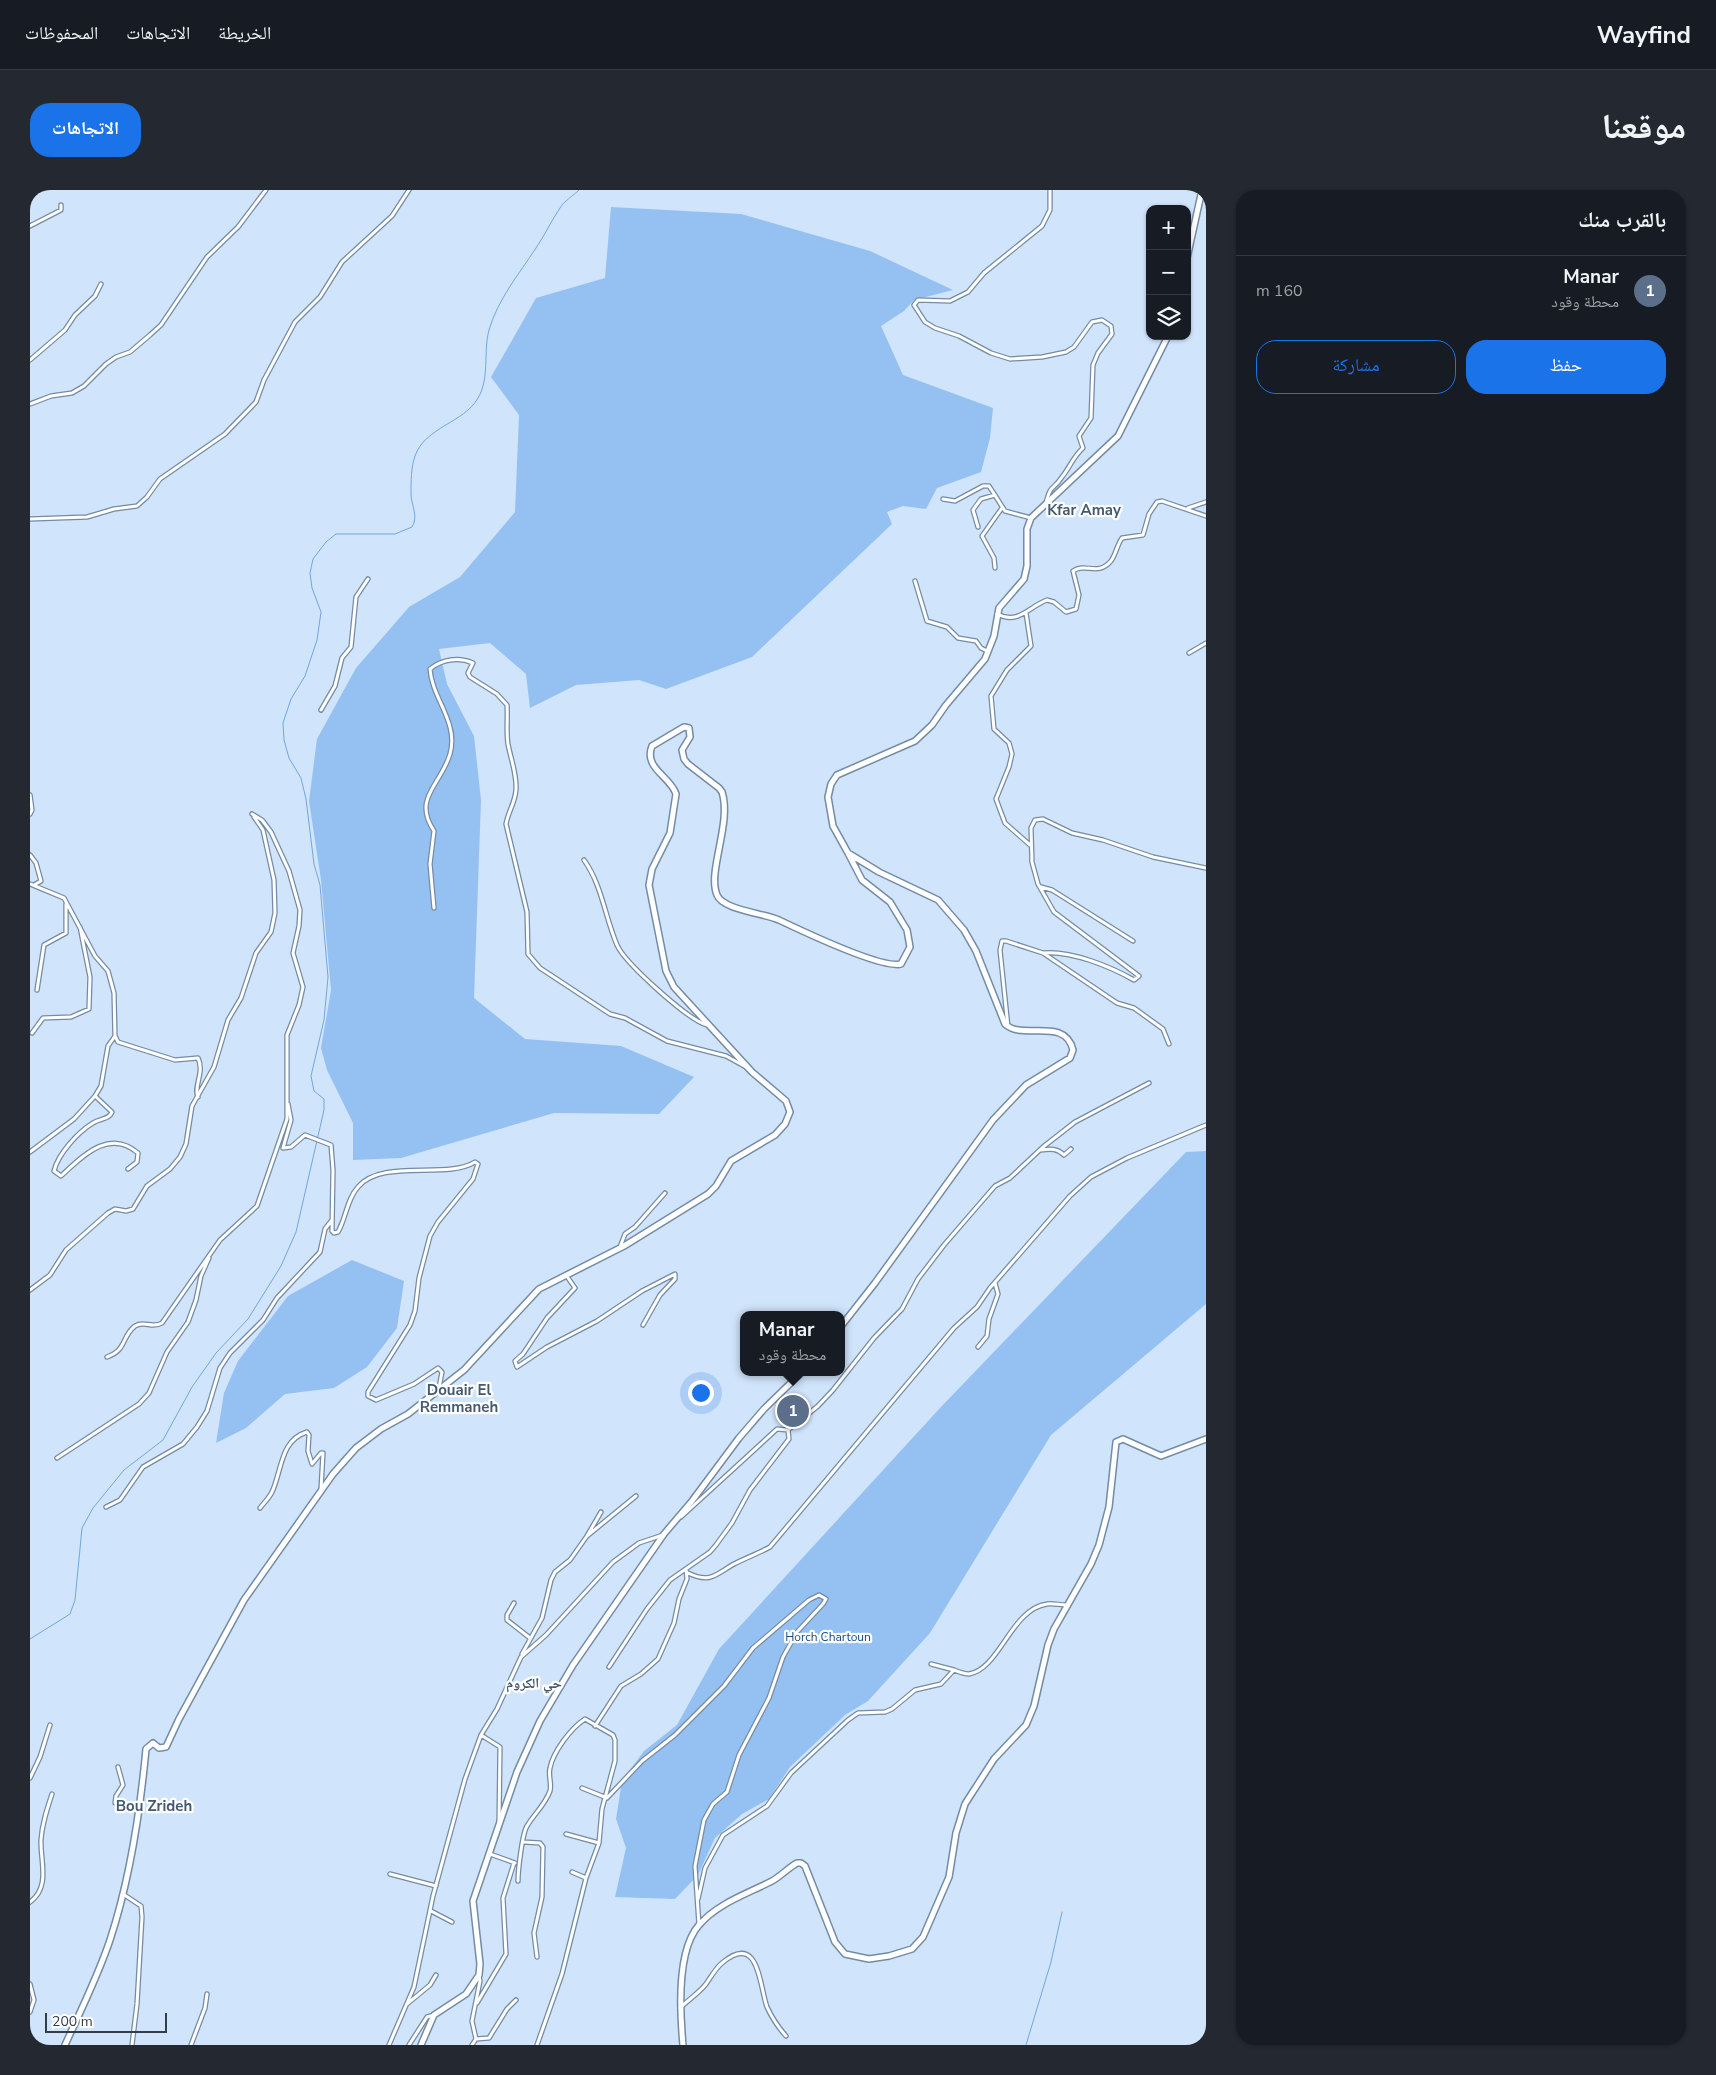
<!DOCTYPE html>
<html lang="ar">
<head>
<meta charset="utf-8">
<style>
  body { margin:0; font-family:"Nunito Sans","Noto Naskh Arabic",sans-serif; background:#242831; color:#f1f3f6; direction:rtl }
  .controls { position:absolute; right:15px; top:15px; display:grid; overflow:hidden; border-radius:10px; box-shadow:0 1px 4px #0004 }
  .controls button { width:45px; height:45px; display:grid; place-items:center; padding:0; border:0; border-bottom:1px solid #363941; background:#171b24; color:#f1f3f6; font:25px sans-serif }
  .scale { position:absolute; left:15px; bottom:12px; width:122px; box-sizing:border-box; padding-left:5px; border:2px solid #333d48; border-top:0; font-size:14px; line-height:18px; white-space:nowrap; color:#333d48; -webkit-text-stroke:4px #fff; paint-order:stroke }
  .you { position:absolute; left:670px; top:1202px; width:18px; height:18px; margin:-12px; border:4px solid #fff; border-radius:50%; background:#1a73e8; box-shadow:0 0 0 8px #1a73e833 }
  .badge { display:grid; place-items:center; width:32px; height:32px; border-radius:50%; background:#1a73e8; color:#fff; font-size:16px; font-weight:700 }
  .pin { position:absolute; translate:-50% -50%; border:2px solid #fff; box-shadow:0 1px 5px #0006 }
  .popup { position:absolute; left:710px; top:1121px; width:105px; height:65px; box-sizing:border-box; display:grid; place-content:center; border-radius:10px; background:#171b24; filter:drop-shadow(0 1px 4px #0005); font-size:16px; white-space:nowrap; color:#9ea1a6 }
  .popup b { font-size:19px; color:#f1f3f6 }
  .popup::after { content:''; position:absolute; left:50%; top:100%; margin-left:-10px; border:10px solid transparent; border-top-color:#171b24 }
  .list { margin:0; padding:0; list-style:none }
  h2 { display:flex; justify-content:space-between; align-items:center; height:65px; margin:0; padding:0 20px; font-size:21px }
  h2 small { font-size:16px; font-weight:400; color:#9ea1a6 }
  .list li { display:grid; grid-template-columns:32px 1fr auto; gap:15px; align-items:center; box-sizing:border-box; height:70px; padding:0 20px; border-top:1px solid #363941 }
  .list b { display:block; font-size:19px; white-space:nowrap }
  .list p { margin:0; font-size:16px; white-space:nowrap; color:#9ea1a6 }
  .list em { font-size:16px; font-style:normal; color:#9ea1a6 }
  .actions { display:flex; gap:10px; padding:15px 20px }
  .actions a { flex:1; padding:11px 0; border:1px solid #1a73e8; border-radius:20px; text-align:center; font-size:18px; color:#1a73e8 }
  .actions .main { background:#1a73e8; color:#fff }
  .icon { flex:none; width:28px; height:28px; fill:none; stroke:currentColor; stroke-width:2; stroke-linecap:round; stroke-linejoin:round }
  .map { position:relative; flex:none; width:1176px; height:1855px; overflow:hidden; direction:ltr; border-radius:20px }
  header { display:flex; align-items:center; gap:30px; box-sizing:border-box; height:70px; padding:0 25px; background:#171b24; border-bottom:1px solid #363941 }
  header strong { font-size:24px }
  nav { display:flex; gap:28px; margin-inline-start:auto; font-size:18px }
  .intro { display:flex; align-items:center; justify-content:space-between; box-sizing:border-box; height:120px; padding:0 30px }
  h1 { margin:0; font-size:35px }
  .button { padding:12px 22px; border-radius:20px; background:#1a73e8; color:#fff; font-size:18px; font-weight:700 }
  main { display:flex; gap:30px; padding:0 30px }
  aside { flex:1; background:#171b24; border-radius:20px; box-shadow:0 1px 4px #0004 }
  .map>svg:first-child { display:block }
  .green { fill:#95c1f2 }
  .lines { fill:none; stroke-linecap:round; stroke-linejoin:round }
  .stream { stroke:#72a6df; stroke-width:1 }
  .street-casing { stroke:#748ba5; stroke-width:5.5 }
  .secondary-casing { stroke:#748ba5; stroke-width:8 }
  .street { stroke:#fff; stroke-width:3 }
  .secondary { stroke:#fff; stroke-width:5 }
  .labels { text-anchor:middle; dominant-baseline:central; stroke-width:4.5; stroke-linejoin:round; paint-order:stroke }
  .park-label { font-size:12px; fill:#174d82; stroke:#fff }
  .neighbourhood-label { font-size:14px; font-weight:bold; fill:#445971; stroke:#fff }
  .quarter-label { font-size:15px; font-weight:bold; fill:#445971; stroke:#fff }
</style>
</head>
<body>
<header>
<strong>Wayfind</strong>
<nav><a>الخريطة</a><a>الاتجاهات</a><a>المحفوظات</a></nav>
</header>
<div class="intro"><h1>موقعنا</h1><a class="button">الاتجاهات</a></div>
<main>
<aside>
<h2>بالقرب منك<small></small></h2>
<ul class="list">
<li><span class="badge" style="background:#5c6f8a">1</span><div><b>Manar</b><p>محطة وقود</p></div><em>160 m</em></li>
</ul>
<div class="actions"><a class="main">حفظ</a><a>مشاركة</a></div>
</aside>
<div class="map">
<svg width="1176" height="1855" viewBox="0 0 1176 1855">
  <rect width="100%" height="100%" fill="#d0e4fb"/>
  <path class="green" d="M581,17L711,24L840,61L923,100L884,110L874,121L851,136L873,185L963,218L960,248L951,282L907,298L896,319L873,316L857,322L862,334L722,467L636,499L609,490L546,495L500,518L496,484L460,453L409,459L417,494L444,546L451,610L444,808L495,849L591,856L664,887L629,924L524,923L371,968L323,970V933L297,880L291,858L301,800L291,690L279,611L287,549L326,478L379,417L430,387L485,322L489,225L461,187L506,108L575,88Z
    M1176,961V1114L1021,1245L900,1443L838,1511L815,1525L760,1577L739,1609L712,1624L685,1648L668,1685L645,1709L585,1707L596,1658L586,1629L592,1591L614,1561L647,1535L689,1459L910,1218L1156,962Z
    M322,1070L374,1091L367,1138L337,1177L304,1198L255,1204L216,1238L186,1253L194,1203L208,1171L258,1106Z"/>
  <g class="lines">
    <path class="stream" d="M0,1449L40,1424L45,1410L52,1338L63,1318L94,1280L133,1250L162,1197L186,1163L218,1129L251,1076L266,1042L294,920V909L284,901L281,886L294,830L298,787L290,695L284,674L276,609L271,588L259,568L254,550L253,533L261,509L275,486L287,450L291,422L282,398L280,383L283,369L296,352L306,344H365L382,337C389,326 381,315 381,304C381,292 381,277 385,266C395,237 434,233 448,208C460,188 453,162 459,140C468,109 489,84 506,58C515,45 521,31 530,18C534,11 543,6 549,0
      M996,1855L1021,1772L1032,1722"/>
    <g class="street-casing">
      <path id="street" d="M0,36L31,20V15
        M0,170L35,140L45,125L65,106L71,94
        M0,214L21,206L42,203L54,196L76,174L86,167L100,162L120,145L131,135L177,67L208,37L236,0
        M913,309L925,311L953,296H959L975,321L1001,328
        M1016,313C1021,293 1023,301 1032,287C1040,277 1043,267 1053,258L1049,246L1061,228L1063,175L1068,163L1082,144L1081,136L1072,130L1062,132L1044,157L1036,162L1012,167L980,169L961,163L929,146L905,138L895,132L884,115L888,110L920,111L938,102L954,83L1012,36L1020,20V0
        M1158,318L1176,312
        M0,329L57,327L84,319L107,316L117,307L130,289L195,244L226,212L234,190L265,132L290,107L312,72L362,26L379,0
        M948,337L943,320L951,309L965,305
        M965,378L964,368L952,346L972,318
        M885,391L897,431L917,437L928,448L946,451L951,458L957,461
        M996,423L1001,456L977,480L961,506L964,539L979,553L982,564L979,577L966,609L975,633L1000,655
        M967,424C989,435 998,417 1017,410L1024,412L1036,422L1046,419L1049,405L1043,381C1056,372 1067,387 1081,371C1086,364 1087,355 1092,348L1113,345L1119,324L1127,312L1132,311L1176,326
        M1159,463L1176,453
        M291,520L305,496L312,468L321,457L326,407L338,389
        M0,605L2,620L0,624
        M0,665L6,673L11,691L4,695
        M554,670C572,695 575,727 587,755C595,773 658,830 677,835
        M0,694L34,708L65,766L78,781L84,803L85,846L88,852L145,870L168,868C175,883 163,896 168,907
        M1011,697L1022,700L1103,751
        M404,718L400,674L404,641C382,608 411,595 420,564C429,532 402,509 400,479C412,469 429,467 443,473L438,483L440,487L467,504L477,515C478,528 476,541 478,554C481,570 487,584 486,600C485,613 478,622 476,634L497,722L498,764L510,778L580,824L595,828L637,851L696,866L716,877
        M1013,763C1041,760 1081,777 1104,790L1109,786L1024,722L1008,694L1002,672L1001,638L1005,630L1013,629L1042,643L1073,650L1123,667L1176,678
        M7,800L14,755L36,743V714
        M978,837L970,760L972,751H976L1013,763L1087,813L1104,818L1133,839L1139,854
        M2,843L13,828L41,827L59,819L60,787L50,737
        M65,906L82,922C79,930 70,928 63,933C48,942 28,964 24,981L31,986C53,966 79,938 108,963L107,972L98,979
        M258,914L261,930L253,958L261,957L275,945L301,955L303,980L302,1041L304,1043L308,1042C316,1028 317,1009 328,997C352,968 416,990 445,972L448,974L443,989L408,1032L400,1046L389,1088L385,1121L380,1135L338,1202V1206L346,1210L384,1194L408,1178L412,1182L409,1198
        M1010,960C1020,959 1027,958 1034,965L1041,959
        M0,962L44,929L65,906L71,896L78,856L85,846
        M590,1057L595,1044L605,1037L635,1003
        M536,1085L545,1098L517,1128L493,1164L485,1171L487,1177L517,1157L567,1131L612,1101L645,1084V1089L630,1105L613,1135
        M0,1100L20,1085L36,1060L78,1023L85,1019L96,1021L103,1019L117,996L140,979L150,967L156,954L162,916L184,877L198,830L211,808L226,763L241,742L245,723L244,690L233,640L224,627
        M948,1157L957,1146L959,1129L968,1104L965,1093
        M77,1167C97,1160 91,1147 105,1136C114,1130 122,1139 132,1133L190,1050L227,1016L257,929V845L269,815L273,797L263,763L269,736L270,720L259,681L241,642L232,630L222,624
        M27,1268L109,1214L119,1203L137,1162L158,1132L166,1110L171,1086L179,1068
        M76,1317L90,1310L113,1277L153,1254L167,1237L177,1221L190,1178L200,1163L233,1130L247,1108L290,1062L295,1039L302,1030
        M230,1318C234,1313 239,1308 242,1302C252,1281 250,1250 277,1242L279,1245L278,1261L282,1274L291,1263H293L291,1299
        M651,1327L747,1239L758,1240
        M557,1346L571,1322
        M658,1383C681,1394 686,1384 704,1374C716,1368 729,1363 740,1357L924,1138L947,1117L960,1098L1040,1006L1061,987L1097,968L1176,935
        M484,1413L477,1425V1430L500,1448
        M492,1464L512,1428L521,1390L525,1382L540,1370L557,1346L606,1306
        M901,1474L924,1480
        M579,1477L617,1419L640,1390L680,1362L686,1355L702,1333L720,1300L759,1249L758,1240L788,1216L803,1200L844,1148L872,1119L888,1089L914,1055L965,996L980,988L1013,957L1045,932L1119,893
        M565,1536L591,1496L611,1484L628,1469L644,1433L649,1409L657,1389L656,1379
        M451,1545L470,1557L469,1634
        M88,1577L93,1595L86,1606L85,1613L109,1618
        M0,1588L10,1567L20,1535
        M552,1598L577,1608
        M577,1608L612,1571L645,1545L694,1496L723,1458L779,1410L789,1405L796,1409L793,1414L767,1442L753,1467L739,1508L709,1565L697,1602L683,1614L674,1630L665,1676L669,1735
        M536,1644L569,1653
        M494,1652L510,1653L513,1657L512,1707L504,1743L507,1767
        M460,1664L485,1673
        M542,1682L556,1688
        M360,1684L406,1696
        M488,1691C488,1682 492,1644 497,1636C504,1624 515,1615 520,1601C522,1593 518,1586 520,1578C523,1562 541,1538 555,1529L583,1545L585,1550V1571L572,1619L569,1653L556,1688L532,1784L507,1855
        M93,1704L111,1716L112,1727L107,1814L102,1855
        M668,1709L675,1678L693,1645L737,1616L761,1583L818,1530L828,1523L855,1522L862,1519L885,1500L911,1494L924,1480C929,1482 935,1484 939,1484C970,1479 981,1419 1017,1414C1022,1413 1030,1415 1036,1415
        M0,1712C21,1697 10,1670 11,1650C12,1634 17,1619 22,1604
        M401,1721L422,1732
        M0,1794L4,1810L0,1822
        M447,1813L476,1764L473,1708L484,1673
        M377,1814L400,1795L406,1785
        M650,1818C658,1810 669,1803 676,1794C681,1787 685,1779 692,1773C729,1742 729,1794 737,1817C742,1828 748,1837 756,1846
        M446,1849L459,1848L477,1819L486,1810
        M161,1855L175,1818L177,1804
        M359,1855L384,1797L403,1706L435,1589L451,1545L467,1519L491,1467L516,1445L583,1372L609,1353L633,1345
        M379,1855L397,1827L404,1825
        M442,1855L446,1849L442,1831L450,1791L449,1786"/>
    </g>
    <g class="secondary-casing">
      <path id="secondary" d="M1157,68L1172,0
        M812,1135L845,1093L963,930L996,895L1040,868L1043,860C1035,826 992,851 975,834L946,761L934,740L908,710L849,682L818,663L803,636L798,607L801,594L807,585L885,551L902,535L916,515L955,469L964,446L969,418L994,389L997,376V339L1001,328L1088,246L1138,146
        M35,1855C51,1820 68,1786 80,1750C100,1689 110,1623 116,1559L123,1553L129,1558L136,1557L149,1529L214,1410L303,1284L326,1258L351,1239L378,1224L434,1180L509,1099L594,1056L678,1004L686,996L701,971L745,945L755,934L760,922L756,911L722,882L644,797L636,781L619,695L622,679L640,643L646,604C641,587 613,578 622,556L654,537L659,538L660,547L652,560L654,569L658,574L689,598L692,602C702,633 677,682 687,705C693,720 733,723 749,730C770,740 852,779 871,774L880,757L877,740L860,712L832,690L818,663
        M391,1855L404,1825L436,1804L449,1785L450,1774L443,1711L487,1582L510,1531L543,1475L634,1344L662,1311L709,1248L734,1219L772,1182
        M653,1855C650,1823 646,1761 669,1735C688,1713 717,1704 742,1691C751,1686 758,1678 767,1673H771L775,1676L805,1752L815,1764L839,1769L859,1766L882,1759L893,1747L919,1687L926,1643L935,1614L964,1569L996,1535L1004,1516L1018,1455L1024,1439L1061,1374L1069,1355L1079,1317L1086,1252L1093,1249L1131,1266L1176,1249"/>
    </g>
    <use href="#street" class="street"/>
    <use href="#secondary" class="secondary"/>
  </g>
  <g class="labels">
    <g class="park-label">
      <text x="798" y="1447">Horch Chartoun</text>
    </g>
    <g class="neighbourhood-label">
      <text x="504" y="1493">حي الكروم</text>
    </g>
    <g class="quarter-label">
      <text x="1054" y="320">Kfar Amay</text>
      <text x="429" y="1200">Douair El<tspan x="429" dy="17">Remmaneh</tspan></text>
      <text x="124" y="1616">Bou Zrideh</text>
    </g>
  </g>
</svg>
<div class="controls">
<button>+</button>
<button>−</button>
<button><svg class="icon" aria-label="layers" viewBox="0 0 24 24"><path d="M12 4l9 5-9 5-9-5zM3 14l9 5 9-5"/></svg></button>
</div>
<div class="scale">200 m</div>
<div class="you"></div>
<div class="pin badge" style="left:763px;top:1221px;background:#5c6f8a">1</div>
<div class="popup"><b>Manar</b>محطة وقود</div>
</div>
</main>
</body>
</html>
